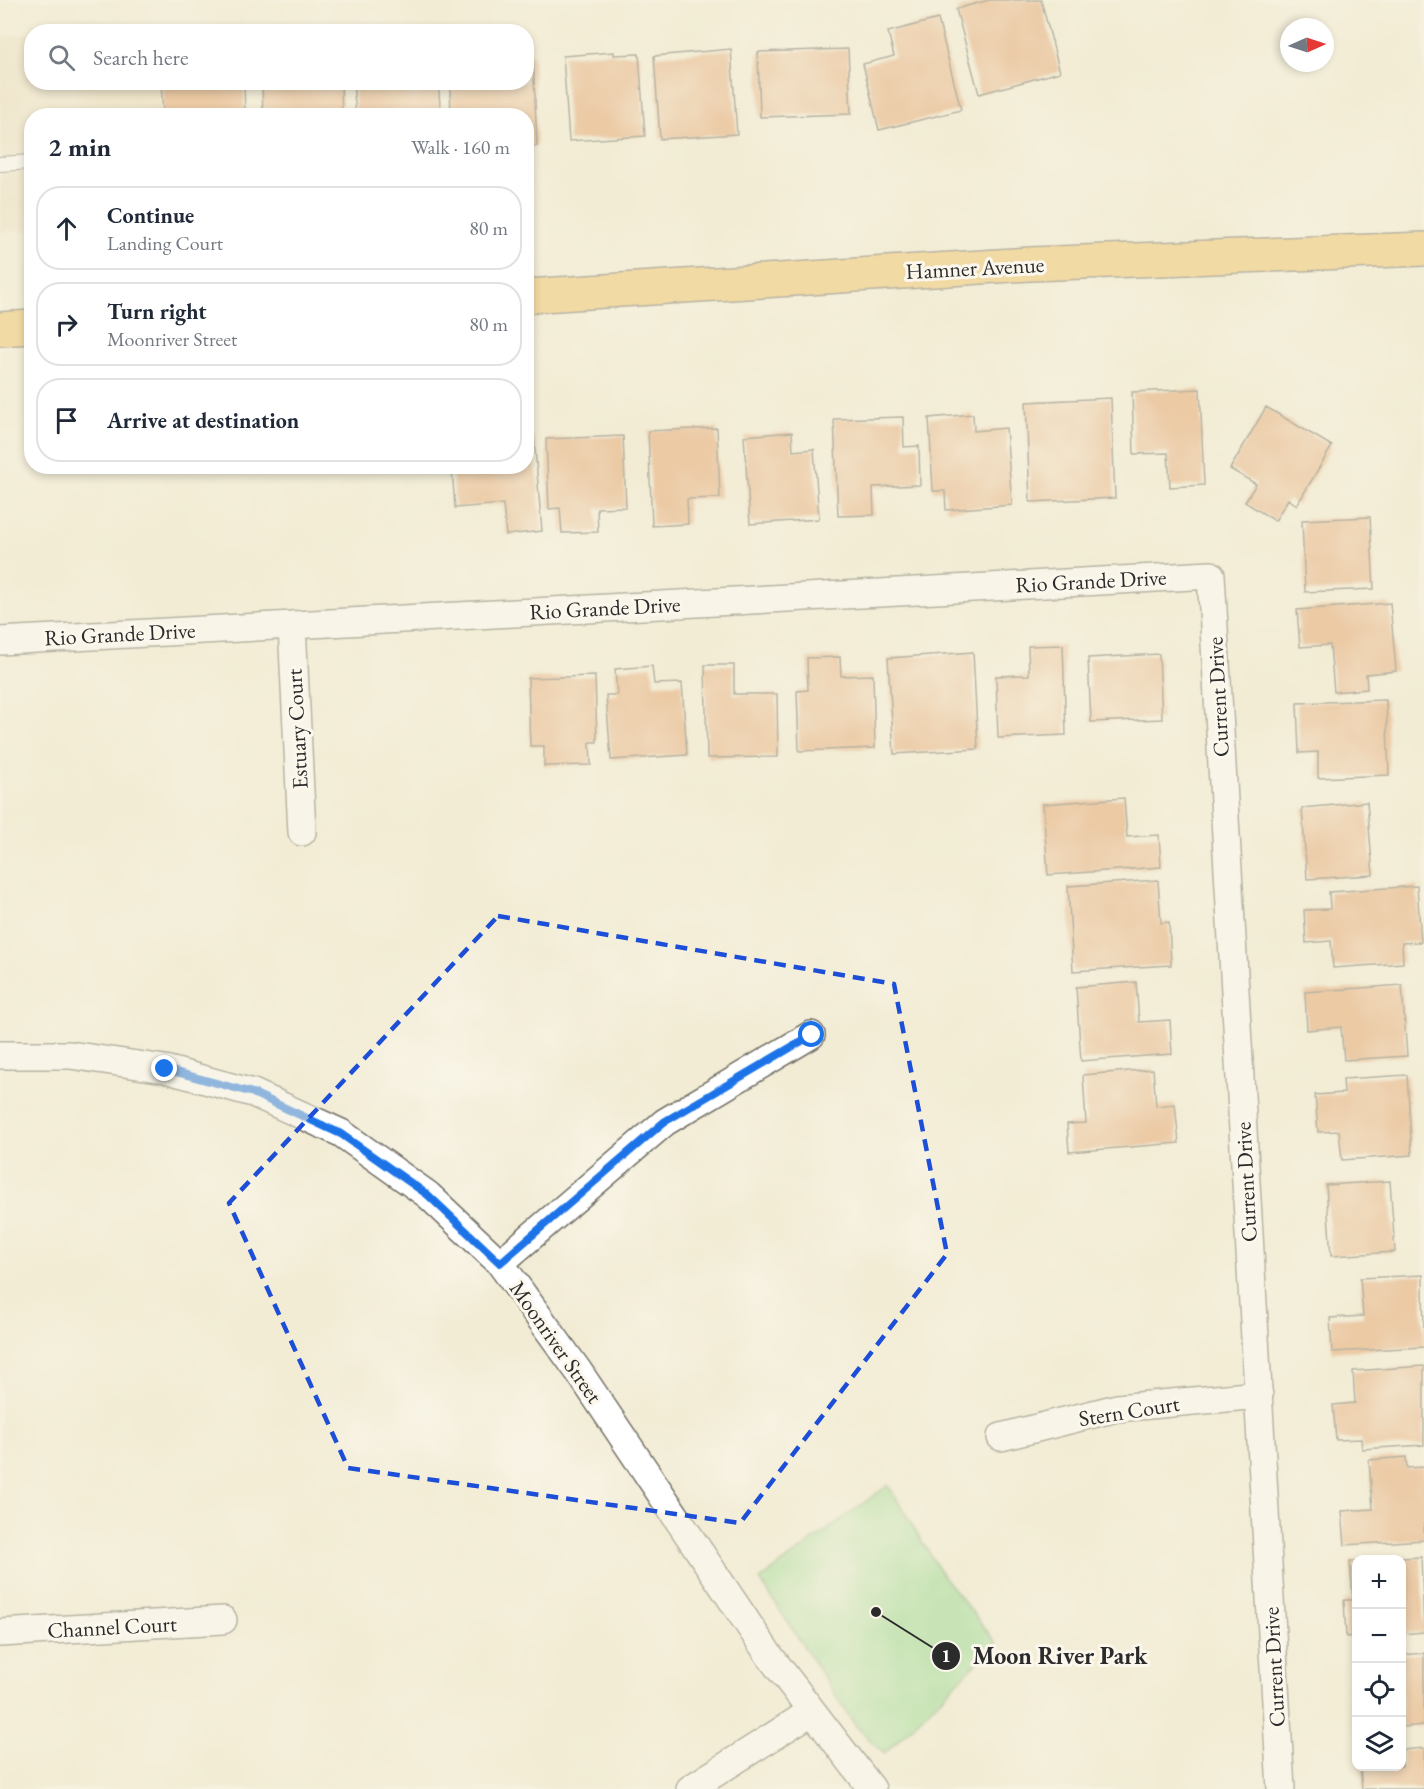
<!DOCTYPE html>
<html lang="en">
<head>
<meta charset="utf-8">
<style>
  body { margin:0; font-family:"EB Garamond",serif; background:#f2f2f3; color:#1f2937 }
  .controls { position:absolute; right:18px; bottom:18px; display:grid; overflow:hidden; border-radius:12px; box-shadow:0 3px 9px #0003 }
  .controls button { width:54px; height:54px; display:grid; place-items:center; padding:0; border:0; border-bottom:2px solid #e0e1e3; background:#fff; color:#1f2937; font:30px sans-serif }
  .compass { position:absolute; left:1280px; top:18px; width:54px; height:54px; border-radius:50%; background:#fff; box-shadow:0 3px 9px #0003; rotate:87deg }
  .stop { position:absolute; width:18px; height:18px; margin:-14px; border:4px solid #1a73e8; border-radius:50%; background:#fff }
  .stop.end { background:#1a73e8; border-color:#fff; box-shadow:0 2px 6px #0008 }
  .list { margin:0; padding:0; list-style:none }
  h2 { display:flex; justify-content:space-between; align-items:center; height:78px; margin:0; padding:0 24px; font-size:26px }
  h2 small { font-size:20px; font-weight:400; color:#747a83 }
  .list li { display:grid; grid-template-columns:39px 1fr auto; gap:18px; align-items:center; box-sizing:border-box; height:84px; margin:0 12px 12px; padding:0 12px; border:2px solid #e0e1e3; border-radius:24px }
  .list b { display:block; font-size:22px; white-space:nowrap }
  .list p { margin:0; font-size:20px; white-space:nowrap; color:#747a83 }
  .list em { font-size:20px; font-style:normal; color:#747a83 }
  .icon { flex:none; width:33px; height:33px; fill:none; stroke:currentColor; stroke-width:2; stroke-linecap:round; stroke-linejoin:round }
  .map { position:relative; flex:none; width:1424px; height:1789px; overflow:hidden }
  .search { position:absolute; background:#fff; box-shadow:0 3px 9px #0003; left:24px; top:24px; width:510px; height:66px; display:flex; align-items:center; gap:15px; box-sizing:border-box; padding:0 21px; border-radius:24px; color:#747a83; font-size:22px }
  .panel { position:absolute; background:#fff; box-shadow:0 3px 9px #0003; left:24px; top:108px; width:510px; height:366px; border-radius:24px }
  .map>svg:first-child { display:block }
  .built { fill:#e9d9ba }
  .green { fill:#96da92; stroke:#60825e; stroke-width:1.5 }
  .building { fill:#e39f69 }
  .lines { fill:none; stroke-linecap:round; stroke-linejoin:round }
  .lane-casing { stroke:#716f66; stroke-width:16 }
  .street-casing { stroke:#716f66; stroke-width:30 }
  .primary-casing { stroke:#716f66; stroke-width:36 }
  .lane { stroke:#fff; stroke-width:14 }
  .street { stroke:#fff; stroke-width:27 }
  .primary { stroke:#f2c36a; stroke-width:33 }
  .route { stroke:#1a73e8; stroke-width:8 }
  .marked { fill:none; stroke:#1d4ed8; stroke-width:4.5; stroke-dasharray:12 8; stroke-linejoin:round }
  .labels { text-anchor:middle; dominant-baseline:central; stroke-width:6; stroke-linejoin:round; paint-order:stroke }
  .street-label { font-size:22px; fill:#2b2b2b; stroke:#fbf7ec }
  .leader { fill:none; stroke:#2b2b2b; stroke-width:2 }
  .callout-dot { fill:#2b2b2b; stroke:#fbf7ec; stroke-width:2 }
  .mark-label { font-size:18px; text-anchor:middle; font-weight:bold; fill:#fff }
  .callout-label { font-size:24px; text-anchor:middle; font-weight:bold; fill:#2b2b2b; stroke:#fbf7ec; stroke-width:6; stroke-linejoin:round; paint-order:stroke }
</style>
</head>
<body>
<div class="map">
<svg width="1424" height="1789" viewBox="0 0 1424 1789">
  <rect width="100%" height="100%" fill="#fbf7ec"/>
  <filter id="ink" filterUnits="userSpaceOnUse"><feTurbulence type="fractalNoise" baseFrequency=".0167" numOctaves="2"/><feDisplacementMap in="SourceGraphic" scale="12" xChannelSelector="R" yChannelSelector="G"/><feConvolveMatrix kernelMatrix="1 2 1 2 8 2 1 2 1" color-interpolation-filters="sRGB"/></filter>
  <filter id="wash" filterUnits="userSpaceOnUse"><feTurbulence type="fractalNoise" baseFrequency=".008" numOctaves="4" result="noise"/><feDisplacementMap in="SourceGraphic" scale="24" xChannelSelector="R" yChannelSelector="G"/><feGaussianBlur stdDeviation="1.35" result="paint"/><feColorMatrix in="noise" values="0 0 0 0 0 0 0 0 0 0 0 0 0 0 0 0 0 1.4 0 .05"/><feComposite in="paint" operator="in"/></filter>
  <g filter="url(#wash)">
    <rect width="100%" height="100%" fill="#f2ecd5"/>
    <path class="built" d="M156,27V31H78Z
      M31,34L32,82L159,83L161,115L32,116L31,230L0,232V36Z"/>
    <path class="green" d="M888,1485L943,1576L997,1643L884,1754L855,1725L760,1580Z"/>
    <g id="blocks">
      <path class="building" d="M989,0H1041L1060,72L979,94L956,9Z
        M938,19L961,110L879,130L863,64L894,56L888,32Z
        M731,49L737,134L660,139L654,56Z
        M848,49L851,114L760,117L758,52Z
        M614,52V55L639,54L645,136L569,141L563,56Z
        M526,55H533L537,146L526,147V116H451L450,82H526Z
        M161,82H244L245,116H163Z
        M262,82H341L342,116H263Z
        M353,82H438L441,116H356Z
        M1200,389L1204,485L1170,487L1168,453L1134,454L1132,392Z
        M1111,398L1115,498L1030,502L1026,402Z
        M1266,407L1332,446L1297,505L1288,499L1275,521L1245,502L1256,484L1230,469Z
        M973,414L974,431L1006,428L1012,505L946,510L945,491H933L929,418Z
        M903,417L904,447L919,446L920,485L873,487L874,515L838,516L834,419Z
        M717,428L720,498L687,499L688,524L652,526L648,431Z
        M792,432L793,451L814,449L819,519L750,524L744,436Z
        M623,436L626,507L597,508L598,532L562,533L560,508L549,509L546,439Z
        M534,437L542,531L506,535L503,504L455,508L452,469L526,466V438Z
        M1370,517L1374,589L1305,592L1302,520Z
        M1390,603L1396,671L1366,674L1367,689L1334,692L1330,645L1300,647L1297,610Z
        M1063,645L1066,735L998,738L996,676L1029,675L1028,646Z
        M973,652L978,749L894,754L888,658Z
        M1159,654L1162,719L1091,722L1088,658Z
        M840,657L841,676L873,675L875,748L799,751L797,691L808,690L807,658Z
        M705,665H734V694H777L778,757L707,758Z
        M652,666L654,684L682,683L687,755L611,760L606,695H617L615,669Z
        M595,676L597,742H590L591,765L544,766V746H530L528,678Z
        M1386,700L1389,775L1318,778V752L1299,753L1297,703Z
        M1124,798L1127,837L1159,835L1161,867L1048,875L1043,804Z
        M1367,802L1373,875L1307,879L1302,808Z
        M1158,880L1161,923L1169,922L1171,965L1073,971L1068,886Z
        M1417,886L1421,942L1402,943L1403,963L1333,968L1331,941L1306,943L1304,910L1330,909L1329,892Z
        M1136,982L1139,1022L1170,1020L1172,1054L1081,1061L1076,987Z
        M1402,985L1407,1056L1344,1060L1341,1027L1307,1030L1305,992Z
        M1153,1069L1156,1106L1175,1104L1179,1143L1069,1152L1067,1124L1086,1123L1083,1075Z
        M1407,1075L1412,1155L1342,1160L1339,1131L1318,1132L1315,1095L1344,1093L1343,1079Z
        M1390,1181L1395,1252L1331,1256L1326,1185Z
        M1423,1275L1424,1347L1332,1352L1330,1318L1363,1316L1360,1278Z
        M1424,1366V1445L1362,1449L1361,1439L1336,1440L1333,1405L1355,1403L1353,1371Z
        M1406,1457L1407,1468L1424,1467V1540L1345,1545L1342,1511L1373,1509L1369,1460Z
        M1421,1557L1424,1632L1402,1634V1558Z
        M1350,1561H1356V1636L1346,1637L1344,1600H1353Z
        M1424,1653V1725L1402,1727V1655Z
        M1424,1748V1789H1362L1360,1766H1402V1750Z"/>
    </g>
  </g>
  <g filter="url(#ink)">
    <use href="#blocks" fill-opacity="0" stroke="#716f66" stroke-width="1.5"/>
    <g class="lines">
      <g class="lane-casing">
        <path id="lane" d="M0,164L32,162"/>
      </g>
      <g class="street-casing">
        <path id="street" d="M292,625L302,832
          M0,641L1211,575L1281,1789
          M0,1055H70L165,1069L253,1093L341,1133L428,1195L500,1263L579,1372L769,1655L872,1789
          M500,1263L665,1122L811,1035
          M1001,1437L1117,1408L1259,1395
          M0,1633L223,1620
          M690,1789L811,1712"/>
      </g>
      <g class="primary-casing">
        <path id="primary" d="M526,296L1030,264L1424,249
          M0,329L32,327"/>
      </g>
      <use href="#lane" class="lane"/>
      <use href="#street" class="street"/>
      <use href="#primary" class="primary"/>
    </g>
  </g>
  <g class="lines" filter="url(#ink)">
    <path class="route" d="M165,1069L253,1093L341,1134L428,1195L500,1263L664,1122L812,1035"/>
  </g>
  <path d="M0 0H1424V1789H0ZM498,916L894,984L947,1254L740,1523L348,1468L229,1203Z" fill="#f2ecd5" fill-opacity=".55" fill-rule="evenodd"/>
  <path class="marked" d="M498,916L894,984L947,1254L740,1523L348,1468L229,1203Z"/>
  <g class="labels">
    <g class="street-label">
      <text transform="translate(975 268) rotate(-3)">Hamner Avenue</text>
      <text transform="translate(1091 581) rotate(-3)">Rio Grande Drive</text>
      <text transform="translate(605 608) rotate(-3)">Rio Grande Drive</text>
      <text transform="translate(120 634) rotate(-3)">Rio Grande Drive</text>
      <text transform="translate(1218 697) rotate(-93)">Current Drive</text>
      <text transform="translate(297 729) rotate(-93)">Estuary Court</text>
      <text transform="translate(1246 1182) rotate(-93)">Current Drive</text>
      <text transform="translate(556 1342) rotate(55)">Moonriver Street</text>
      <text transform="translate(1129 1411) rotate(-9)">Stern Court</text>
      <text transform="translate(112 1627) rotate(-3)">Channel Court</text>
      <text transform="translate(1274 1667) rotate(-93)">Current Drive</text>
    </g>
  </g>
  <path class="leader" d="M876 1612L946 1656"/>
  <g class="callout-dot">
    <circle cx="876" cy="1612" r="6"/>
    <circle cx="946" cy="1656" r="15"/>
  </g>
  <g class="mark-label">
    <text x="946" y="1662">1</text>
  </g>
  <g class="callout-label">
    <text x="1060" y="1664">Moon River Park</text>
  </g>
</svg>
<div class="controls">
<button>+</button>
<button>−</button>
<button><svg class="icon" aria-label="locate" viewBox="0 0 24 24"><circle cx="12" cy="12" r="6"/><path d="M12 2v4M12 18v4M2 12h4M18 12h4"/></svg></button>
<button><svg class="icon" aria-label="layers" viewBox="0 0 24 24"><path d="M12 4l9 5-9 5-9-5zM3 14l9 5 9-5"/></svg></button>
</div>
<svg class="compass" viewBox="-18 -18 36 36"><path d="M0-13l5 13h-10z" fill="#e53935"/><path d="M0 13l5-13h-10z" fill="#747a83"/></svg>
<div class="stop" style="left:812px;top:1035px"></div>
<div class="stop end" style="left:165px;top:1069px"></div>
<div class="search"><svg class="icon" aria-label="search" viewBox="0 0 24 24"><circle cx="10" cy="10" r="6"/><path d="M15 15l6 6"/></svg>Search here</div>
<section class="panel">
<h2>2 min<small>Walk · 160 m</small></h2>
<ul class="list">
<li><svg class="icon" aria-label="ahead" viewBox="0 0 24 24"><path d="M12 20V5M6 11l6-6 6 6"/></svg><div><b>Continue</b><p>Landing Court</p></div><em>80 m</em></li>
<li><svg class="icon" aria-label="right" viewBox="0 0 24 24"><path d="M7 20v-9h11M14 6l5 5-5 5"/></svg><div><b>Turn right</b><p>Moonriver Street</p></div><em>80 m</em></li>
<li><svg class="icon" aria-label="arrive" viewBox="0 0 24 24"><path d="M6 21V4h12l-3 4 3 4H6"/></svg><div><b>Arrive at destination</b></div></li>
</ul>
</section>
</div>
</body>
</html>
